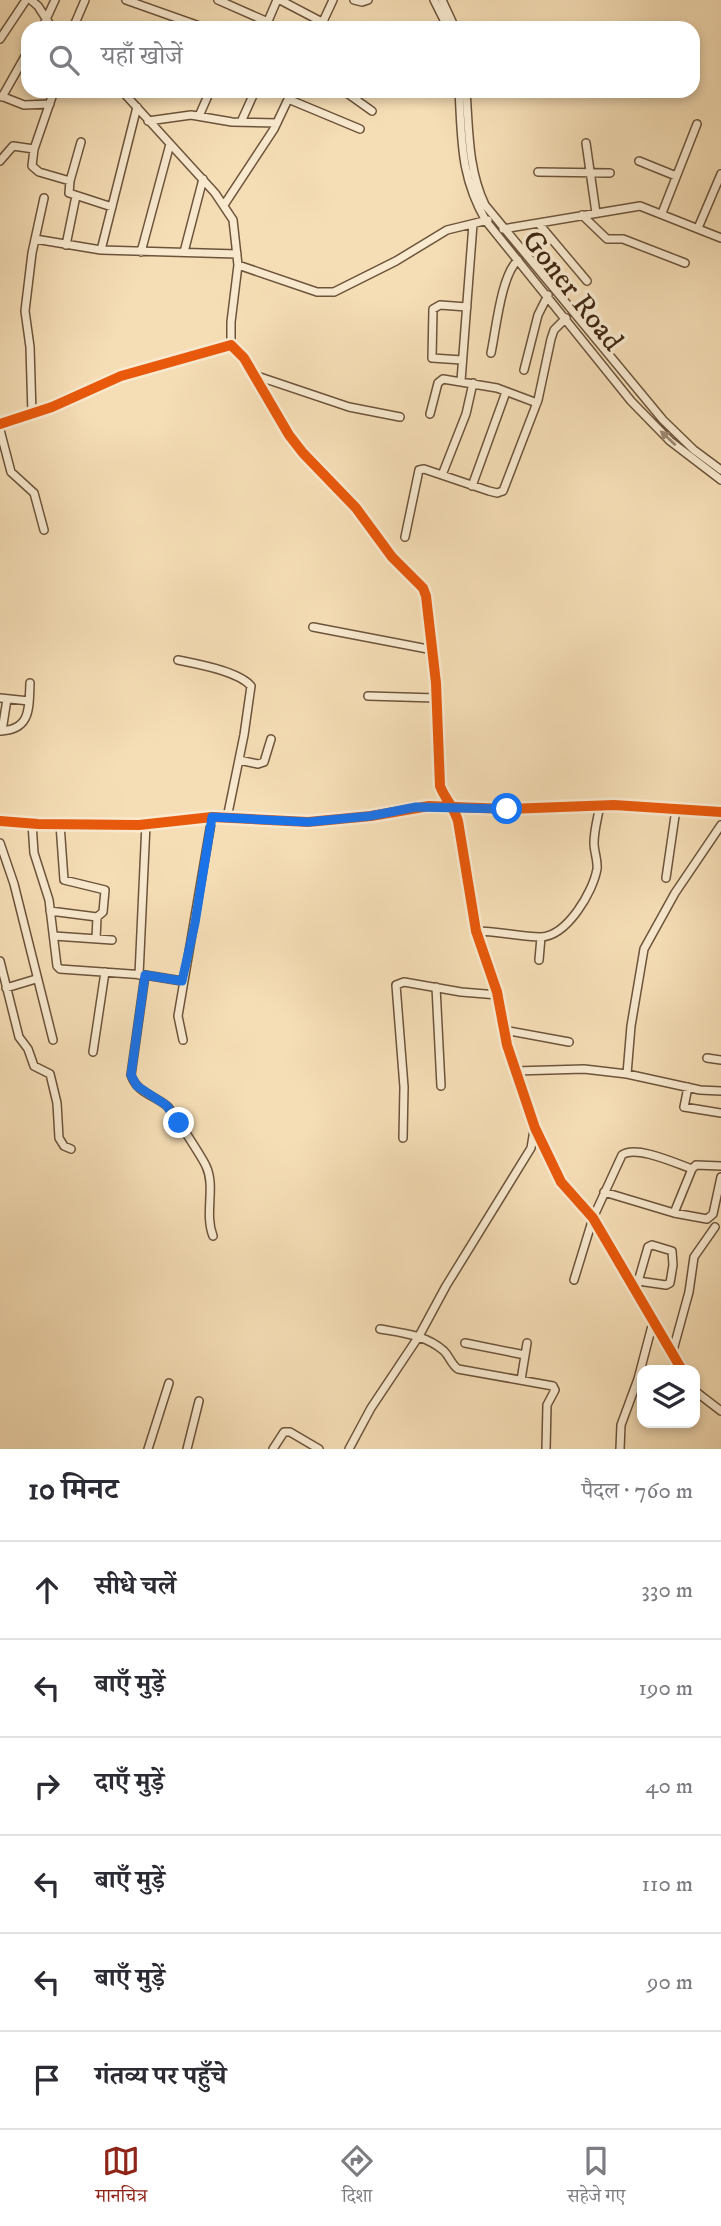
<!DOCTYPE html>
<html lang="hi">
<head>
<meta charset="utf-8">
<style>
  body { margin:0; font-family:"IM FELL DW Pica","Noto Serif Devanagari",serif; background:#f7f7f7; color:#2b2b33 }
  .controls { position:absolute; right:21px; bottom:21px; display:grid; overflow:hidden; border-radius:14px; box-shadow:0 4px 10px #0003 }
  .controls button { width:63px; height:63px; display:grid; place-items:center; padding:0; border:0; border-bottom:2px solid #e1e1e2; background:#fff; color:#2b2b33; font:35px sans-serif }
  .stop { position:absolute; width:21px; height:21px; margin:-16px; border:5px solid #1a73e8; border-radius:50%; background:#fff }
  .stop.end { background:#1a73e8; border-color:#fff; box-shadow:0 2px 7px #0008 }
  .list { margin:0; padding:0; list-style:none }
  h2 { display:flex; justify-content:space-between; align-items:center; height:91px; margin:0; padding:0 28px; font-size:30px }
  h2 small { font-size:23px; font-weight:400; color:#7c7c81 }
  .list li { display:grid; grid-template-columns:46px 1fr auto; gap:21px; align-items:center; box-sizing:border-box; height:98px; padding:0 28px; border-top:2px solid #e1e1e2 }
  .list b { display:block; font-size:26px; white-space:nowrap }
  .list em { font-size:23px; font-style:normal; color:#7c7c81 }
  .icon { flex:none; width:38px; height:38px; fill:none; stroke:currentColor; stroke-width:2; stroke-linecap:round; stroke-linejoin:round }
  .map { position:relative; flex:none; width:721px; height:1449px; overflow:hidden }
  .search { position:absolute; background:#fff; box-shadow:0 4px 10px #0003; left:21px; right:21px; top:21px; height:77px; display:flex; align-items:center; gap:18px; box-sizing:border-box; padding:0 24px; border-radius:21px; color:#7c7c81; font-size:26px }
  .sheet { height:679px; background:#fff }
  nav { display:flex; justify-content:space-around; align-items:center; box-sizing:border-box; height:98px; border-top:2px solid #e1e1e2; background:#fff; font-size:19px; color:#7c7c81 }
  nav a { display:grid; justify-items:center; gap:4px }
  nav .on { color:#8f2418 }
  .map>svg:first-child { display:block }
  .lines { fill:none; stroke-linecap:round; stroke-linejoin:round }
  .minor-casing { stroke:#6c543b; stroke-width:10 }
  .minor { stroke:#f8e9cf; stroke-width:7 }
  .cycleway-casing { stroke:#f8e9cf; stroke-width:15 }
  .cycleway { stroke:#e8590c; stroke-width:10 }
  .oneway { fill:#9c8870 }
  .route { stroke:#1a73e8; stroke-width:9 }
  .labels { text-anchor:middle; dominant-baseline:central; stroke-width:7; stroke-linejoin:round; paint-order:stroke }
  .street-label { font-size:30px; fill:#3f2612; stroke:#f8e9cf }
</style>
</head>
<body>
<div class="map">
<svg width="721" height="1449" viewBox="0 0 721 1449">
  <rect width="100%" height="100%" fill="#f5ddb5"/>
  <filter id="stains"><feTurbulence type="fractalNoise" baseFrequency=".00286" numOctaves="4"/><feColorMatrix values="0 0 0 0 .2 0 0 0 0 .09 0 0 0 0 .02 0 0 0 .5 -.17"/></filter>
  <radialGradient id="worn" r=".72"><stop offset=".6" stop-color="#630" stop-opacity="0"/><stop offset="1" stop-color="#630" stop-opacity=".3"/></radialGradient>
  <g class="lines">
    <g class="minor-casing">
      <path id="minor" d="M31,0L38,6L52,28
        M126,0L205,28
        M218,0L268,22
        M280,0L322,22
        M354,0L362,2L368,0
        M434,0L448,28
        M442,0L455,28
        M42,28L55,0
        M73,28L85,0
        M265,28L277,0
        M320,28L333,0
        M0,39L26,0
        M54,91L34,149L32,166L39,172L70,181
        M122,91L215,193L233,220L238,265L231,322V345
        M344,91L372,111
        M459,91C462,140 460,176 486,221L631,401L670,441L721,480
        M466,91C469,131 468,169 485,205L663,420L694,450L721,470
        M1,96L24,105L50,104
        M2,97L28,51
        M288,99L360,129
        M199,116L210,91
        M148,121L191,115L232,122L277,123
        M241,122L255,91
        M81,142L70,181L69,193L112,207
        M586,143L596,213
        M0,161L13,146L34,149
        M639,161L676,176
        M538,172L610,173
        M224,205L274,129L292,91
        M662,213L697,124
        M582,215L607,239H623L685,263
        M539,224L587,281
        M698,228L721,174
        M503,229L640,206L721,238
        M35,239L101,250L237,254
        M66,245L76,196
        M101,250L137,107
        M141,252L170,144
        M184,252L203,179
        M238,265L317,292H334L396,261L447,230L488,220
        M491,353C496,330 501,275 518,260
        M462,360L432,358L433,309L440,305L467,307
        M524,370L538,315L548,295
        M254,375L349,407L400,417
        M461,381L473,224
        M32,414L30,347L25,311L32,253L44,198
        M430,414L438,383L443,379L497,388L537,403
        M0,424L52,407L121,376L231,345L244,358L289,435L303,453L356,508L392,557L423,588L426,596L436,683L440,786C445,799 454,807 458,821L476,931L497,992L507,1045L535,1128L561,1182L593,1218L682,1370
        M0,430L11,472L34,493L44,530
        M442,475L466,414L473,383
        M472,486L506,392
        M405,537L419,470L424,469L489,491L497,493L503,491L538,400L551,339L554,330L566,318
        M313,627L433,650
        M178,660C197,664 238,671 251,686L244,735L227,818
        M368,696L436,698
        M0,698L29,701
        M0,731C31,730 29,708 30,683
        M2,731L7,699
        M239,760L258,764L264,762L271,739
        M0,821L38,824L139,825L212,817L308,822L371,816L429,806L507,809L614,805L721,812
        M32,823L34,853L49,900L57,966L60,969L145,975L182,981
        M0,843L14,884L53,1040
        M666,878L676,809
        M50,911L97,917L103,912L105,890L64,880L60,824
        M476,931C498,931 520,937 541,937C567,936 593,892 597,869C598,860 594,852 594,843C594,830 598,817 600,805
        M54,936L112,940
        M96,939L97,917
        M539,960L541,937
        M0,961L19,1037L28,1049L34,1066L50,1074L57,1103L59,1138L64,1146L71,1149
        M139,975L146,824
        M145,975L131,1075C137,1093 154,1095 167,1106C171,1109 203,1159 206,1166C216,1187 204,1213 213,1236
        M436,987L441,1086
        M6,988L36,979
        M504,1030L569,1042
        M183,1040L178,1016L212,817
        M93,1052L105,972
        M707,1058L721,1060
        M515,1071L584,1069L627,1074L700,1090L721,1091
        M627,1074L631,1026L644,949L675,893L721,825
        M688,1087L684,1107L721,1113
        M403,1138L404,1087L396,985L404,982L461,992L498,995
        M604,1192L674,1213L707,1219L713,1214L721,1177
        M674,1213L692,1169L696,1165L721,1166
        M574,1280L593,1218L622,1155C636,1145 675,1163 692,1169
        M635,1292L648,1247L652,1245L672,1251L673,1265L670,1283L666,1285L638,1281
        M380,1329C403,1333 426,1335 444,1351C450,1357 451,1364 458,1369L553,1386L555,1390L547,1405L546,1449
        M465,1343L525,1355
        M672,1354L689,1292L694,1257L715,1227
        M521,1380L527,1343
        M695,1391L721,1411
        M148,1449L169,1383
        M187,1449L199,1401
        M273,1449L284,1432H290L319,1449
        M349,1449L371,1408L419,1336L446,1286L531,1148L534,1130
        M620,1449L621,1425L638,1379L653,1322"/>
    </g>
    <use href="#minor" class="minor"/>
    <g class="cycleway-casing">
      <path id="cycleway" d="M0,424L52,407L121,376L231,345L244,358L289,435L303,453L356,508L392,557L423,588L426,596L436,683L440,786C445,799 454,807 458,821L476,931L497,992L507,1045L535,1128L561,1182L593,1218L682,1370
        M0,821L38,824L139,825L212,817L308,822L371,816L429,806L507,809L614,805L721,812"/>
    </g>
    <use href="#cycleway" class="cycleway"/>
  </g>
  <defs><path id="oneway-solid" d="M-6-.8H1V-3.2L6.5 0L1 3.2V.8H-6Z" transform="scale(1.75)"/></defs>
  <use class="oneway" href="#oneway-solid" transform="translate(668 438) rotate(-137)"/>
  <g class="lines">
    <path class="route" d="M179,1123L166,1105L137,1086L131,1075L145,975L182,981L195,923L212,817L308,822L370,816L416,807L507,809"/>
  </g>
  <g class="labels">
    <g class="street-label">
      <text transform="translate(572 291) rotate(52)">Goner Road</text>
    </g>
  </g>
  <rect width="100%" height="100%" filter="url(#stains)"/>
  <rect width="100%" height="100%" fill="url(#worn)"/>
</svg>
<div class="controls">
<button><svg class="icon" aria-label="layers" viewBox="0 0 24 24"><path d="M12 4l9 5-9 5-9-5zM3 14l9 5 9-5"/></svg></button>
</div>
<div class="stop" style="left:507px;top:809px"></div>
<div class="stop end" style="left:179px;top:1123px"></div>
<div class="search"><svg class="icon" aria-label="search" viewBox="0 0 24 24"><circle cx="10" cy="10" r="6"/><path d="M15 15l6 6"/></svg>यहाँ खोजें</div>
</div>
<section class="sheet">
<h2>10 मिनट<small>पैदल · 760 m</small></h2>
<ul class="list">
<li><svg class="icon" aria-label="ahead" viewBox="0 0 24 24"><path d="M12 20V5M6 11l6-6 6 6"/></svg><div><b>सीधे चलें</b></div><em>330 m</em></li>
<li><svg class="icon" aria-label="left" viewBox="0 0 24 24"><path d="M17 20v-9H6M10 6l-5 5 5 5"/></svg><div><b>बाएँ मुड़ें</b></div><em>190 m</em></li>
<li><svg class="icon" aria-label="right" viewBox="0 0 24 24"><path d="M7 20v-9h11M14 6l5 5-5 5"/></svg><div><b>दाएँ मुड़ें</b></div><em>40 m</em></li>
<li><svg class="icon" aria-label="left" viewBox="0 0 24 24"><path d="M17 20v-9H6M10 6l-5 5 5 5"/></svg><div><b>बाएँ मुड़ें</b></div><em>110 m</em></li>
<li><svg class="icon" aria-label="left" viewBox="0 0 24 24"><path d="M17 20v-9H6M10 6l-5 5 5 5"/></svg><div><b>बाएँ मुड़ें</b></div><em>90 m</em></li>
<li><svg class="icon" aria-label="arrive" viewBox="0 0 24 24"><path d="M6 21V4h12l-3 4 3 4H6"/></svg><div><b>गंतव्य पर पहुँचे</b></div></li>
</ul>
</section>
<nav>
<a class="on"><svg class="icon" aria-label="map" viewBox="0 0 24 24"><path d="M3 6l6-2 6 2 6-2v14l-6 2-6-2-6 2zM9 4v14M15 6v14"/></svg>मानचित्र</a>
<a><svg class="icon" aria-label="directions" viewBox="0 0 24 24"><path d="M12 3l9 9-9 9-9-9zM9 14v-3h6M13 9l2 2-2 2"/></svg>दिशा</a>
<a><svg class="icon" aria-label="saved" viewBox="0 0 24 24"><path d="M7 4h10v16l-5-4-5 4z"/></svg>सहेजे गए</a>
</nav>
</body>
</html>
